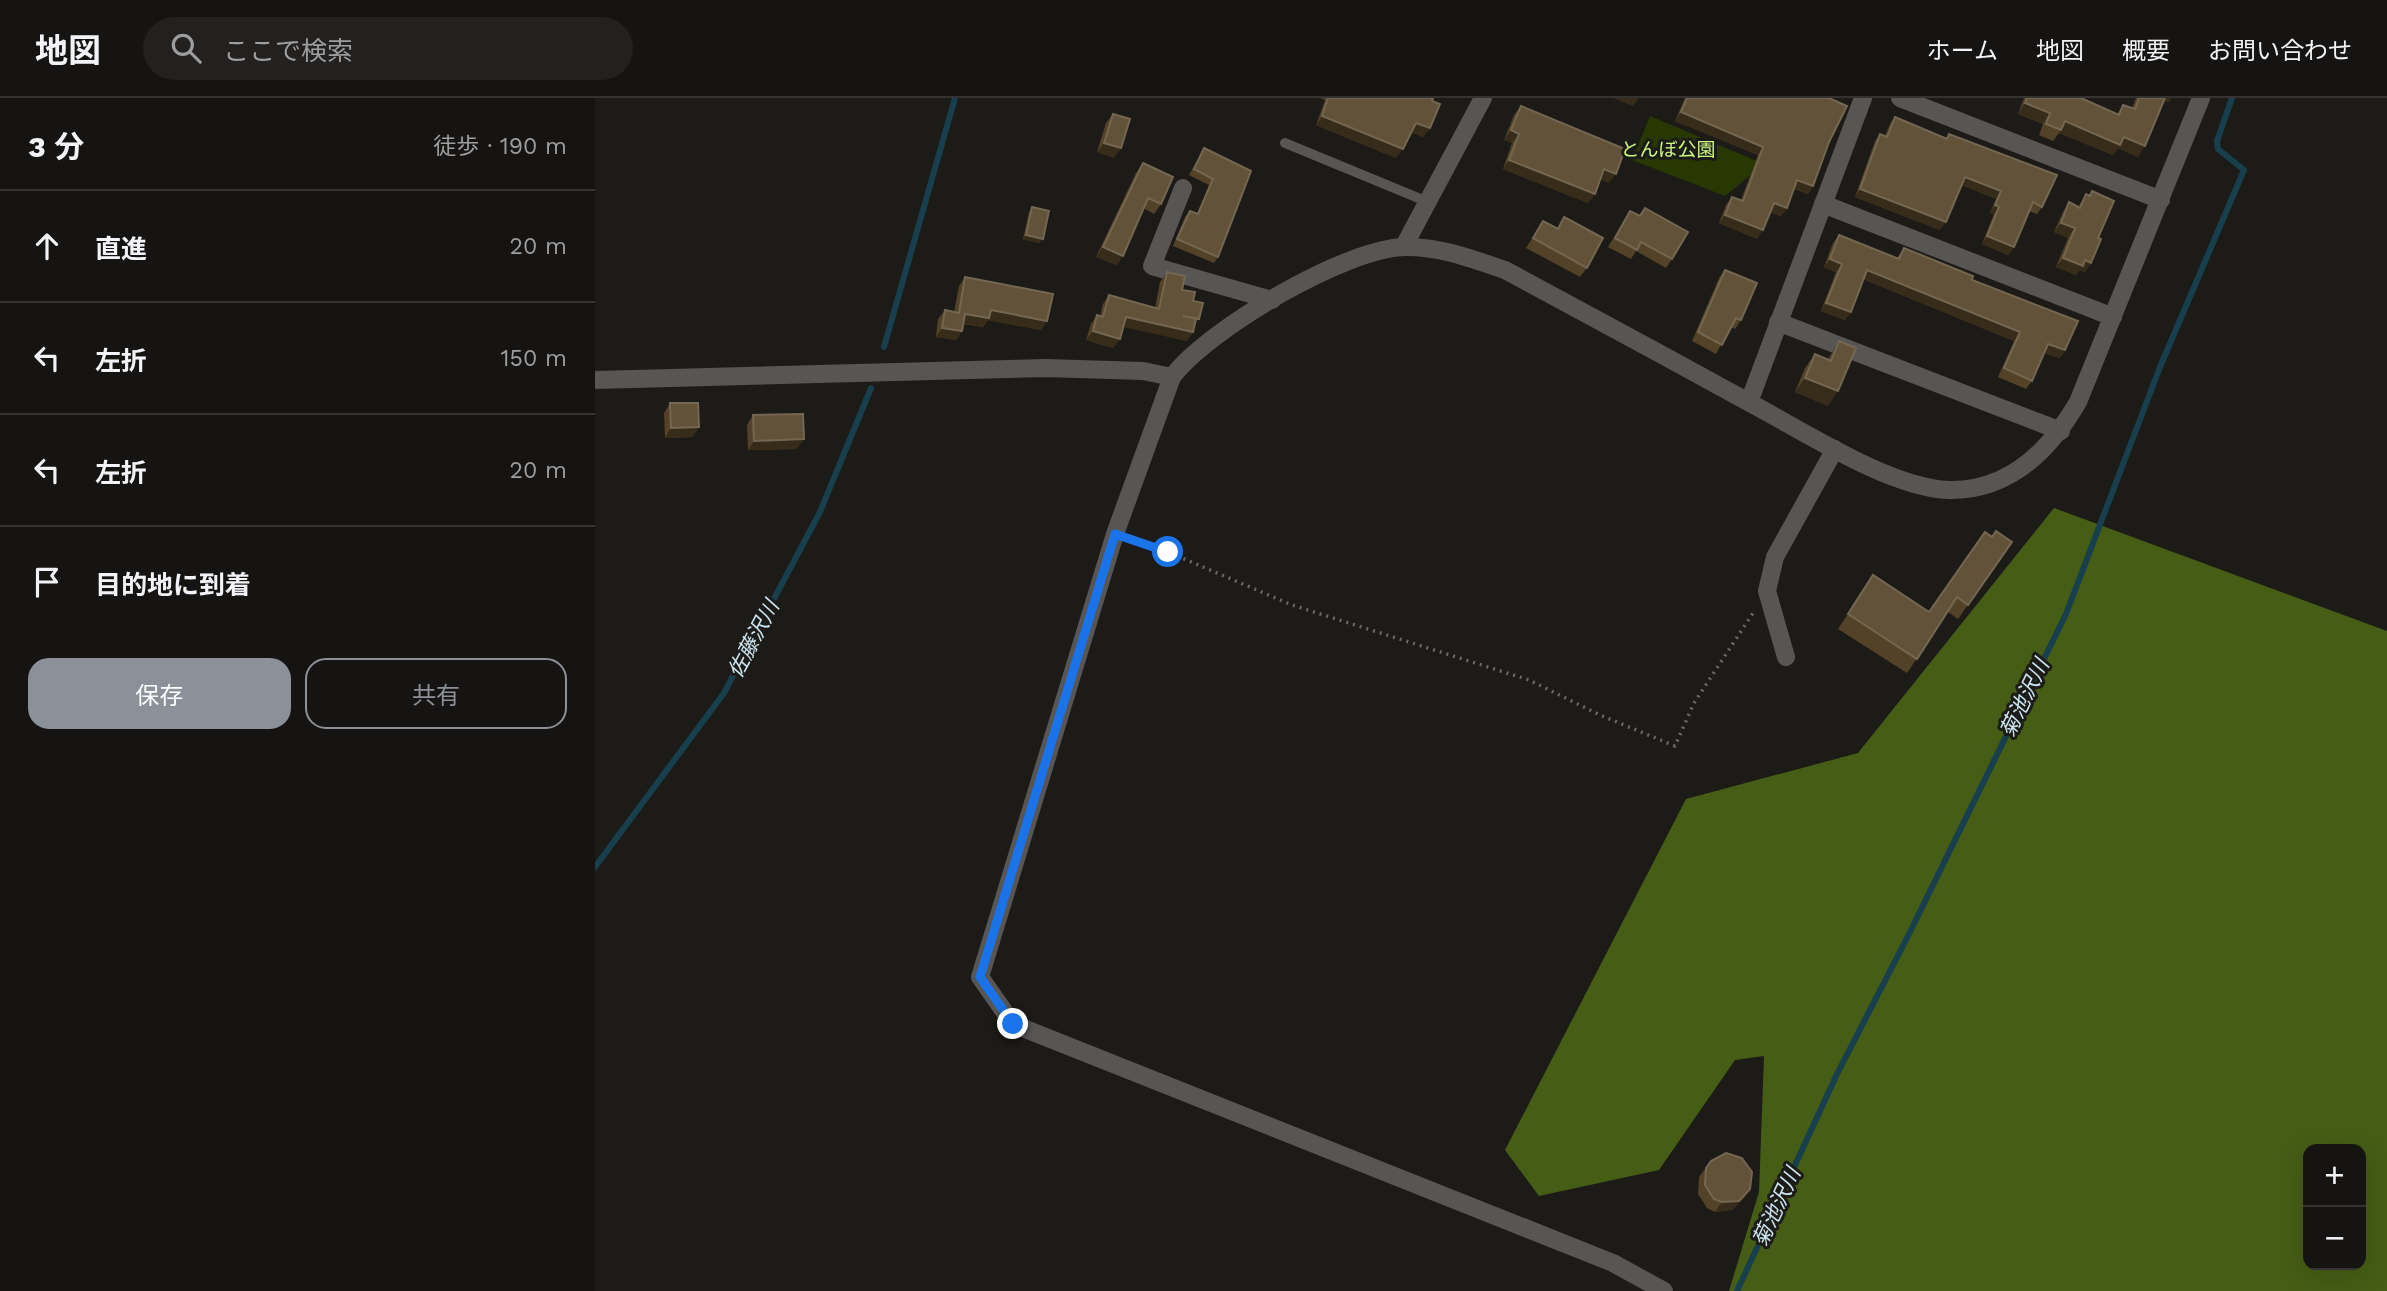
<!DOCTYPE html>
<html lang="ja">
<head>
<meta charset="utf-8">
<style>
  body { margin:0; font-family:"Work Sans","Noto Sans JP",sans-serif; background:#232120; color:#f1f3f6 }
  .controls { position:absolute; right:21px; bottom:21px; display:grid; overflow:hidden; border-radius:14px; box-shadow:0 7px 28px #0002 }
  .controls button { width:63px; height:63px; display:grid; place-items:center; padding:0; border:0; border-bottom:2px solid #353332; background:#161412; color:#f1f3f6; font:35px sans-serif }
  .stop { position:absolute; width:21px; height:21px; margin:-16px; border:5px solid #1a73e8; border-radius:50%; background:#fff }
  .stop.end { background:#1a73e8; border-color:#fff; box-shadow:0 2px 7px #0008 }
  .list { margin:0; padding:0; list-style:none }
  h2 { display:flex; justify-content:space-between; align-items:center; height:91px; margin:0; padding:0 28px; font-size:30px }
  h2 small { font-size:23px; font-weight:400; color:#9e9e9f }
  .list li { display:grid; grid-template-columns:46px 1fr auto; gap:21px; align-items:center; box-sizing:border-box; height:112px; padding:0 28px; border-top:2px solid #353332 }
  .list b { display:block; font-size:26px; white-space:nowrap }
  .list em { font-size:23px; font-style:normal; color:#9e9e9f }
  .actions { display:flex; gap:14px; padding:21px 28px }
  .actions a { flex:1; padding:16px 0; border:2px solid #8c9099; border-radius:21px; text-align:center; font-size:24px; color:#8c9099 }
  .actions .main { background:#8c9099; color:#fff }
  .icon { flex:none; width:38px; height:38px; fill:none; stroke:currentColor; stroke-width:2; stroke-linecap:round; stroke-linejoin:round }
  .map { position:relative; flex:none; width:1792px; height:1193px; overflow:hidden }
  header { display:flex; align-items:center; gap:42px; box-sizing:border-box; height:98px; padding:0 35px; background:#161412; border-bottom:2px solid #353332 }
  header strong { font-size:33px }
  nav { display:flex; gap:38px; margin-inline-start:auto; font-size:24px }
  .search { width:490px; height:63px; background:#232120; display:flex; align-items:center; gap:18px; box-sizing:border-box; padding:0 24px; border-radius:38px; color:#9e9e9f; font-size:26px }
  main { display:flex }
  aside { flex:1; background:#161412 }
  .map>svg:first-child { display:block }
  .green { fill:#273802 }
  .forest { fill:#455d15; fill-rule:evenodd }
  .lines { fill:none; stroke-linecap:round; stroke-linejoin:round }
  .stream { stroke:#183f4e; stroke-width:6 }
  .path { stroke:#6b6967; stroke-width:3.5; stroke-dasharray:2 5; stroke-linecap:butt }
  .service { stroke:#585655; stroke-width:10 }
  .minor { stroke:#585655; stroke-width:18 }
  .tertiary { stroke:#585655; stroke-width:18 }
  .wall { fill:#534227 }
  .shaded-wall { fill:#372c19 }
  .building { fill:#62523a; stroke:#746752; stroke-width:2 }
  .route { stroke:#1a73e8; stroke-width:9 }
  .labels { text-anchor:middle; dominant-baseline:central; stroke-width:6; stroke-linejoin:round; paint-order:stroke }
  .park-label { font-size:19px; fill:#c9f77f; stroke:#1d1b18 }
  .water-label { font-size:21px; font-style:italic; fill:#cce6f1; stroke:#1d1b18 }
</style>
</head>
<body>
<header>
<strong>地図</strong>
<div class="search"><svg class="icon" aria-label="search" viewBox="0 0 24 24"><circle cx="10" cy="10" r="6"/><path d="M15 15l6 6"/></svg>ここで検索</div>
<nav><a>ホーム</a><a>地図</a><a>概要</a><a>お問い合わせ</a></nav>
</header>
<main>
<aside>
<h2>3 分<small>徒歩 · 190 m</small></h2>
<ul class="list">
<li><svg class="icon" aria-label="ahead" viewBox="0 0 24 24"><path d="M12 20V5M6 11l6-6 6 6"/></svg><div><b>直進</b></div><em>20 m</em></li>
<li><svg class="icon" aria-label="left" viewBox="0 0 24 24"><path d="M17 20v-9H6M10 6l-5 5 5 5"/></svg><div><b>左折</b></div><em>150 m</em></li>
<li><svg class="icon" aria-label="left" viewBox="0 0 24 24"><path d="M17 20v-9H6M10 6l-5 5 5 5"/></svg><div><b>左折</b></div><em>20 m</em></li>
<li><svg class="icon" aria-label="arrive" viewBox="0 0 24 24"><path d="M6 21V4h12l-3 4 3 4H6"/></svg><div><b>目的地に到着</b></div></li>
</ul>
<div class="actions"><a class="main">保存</a><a>共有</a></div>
</aside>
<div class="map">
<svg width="1792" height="1193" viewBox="0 0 1792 1193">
  <rect width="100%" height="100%" fill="#1d1b18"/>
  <path class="green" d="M1055,18L1169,66L1130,98L1037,62Z"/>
  <path class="forest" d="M1459,410L1792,533V1193H1134L1164,1094L1169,958L1140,962L1064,1072L944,1098L910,1052L1091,701L1263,655ZM1713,1051H1766V1167H1713Z"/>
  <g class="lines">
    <path class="stream" d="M289,249L360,0
      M0,769L129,595L225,414L276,290
      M1142,1193L1242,976L1312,840L1471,516L1565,269L1649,72L1623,51L1622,43L1637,0"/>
    <path class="path" d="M536,441L573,454L697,507L934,582L1005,617L1080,648L1099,605L1158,515"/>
    <path class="service" d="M690,45L833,104"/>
    <path class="minor" d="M1305,0L1566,102
      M588,90L557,168L677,202
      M1228,106L1518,219
      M1183,224L1466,333
      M0,282L451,270L548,273L577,279L520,436L385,879L418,926L1018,1165L1069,1193
      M1191,559L1172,493L1180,459L1240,351"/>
    <path class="tertiary" d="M809,148L888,0
      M577,279C612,232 753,148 812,149C847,149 877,161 910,172C992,216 1075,261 1157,306C1210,334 1295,390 1354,392C1414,393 1455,352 1483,304L1606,0
      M1154,304L1268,0"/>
  </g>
  <path class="wall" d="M725,0H838L835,30L828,39L816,34L801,60L721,27L730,2Z
    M1090,0H1234V44L1218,88L1213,96L1199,91L1192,110L1186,118L1175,114L1162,141L1124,125L1131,107L1137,99L1146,102L1163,57L1080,23Z
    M1429,0H1486L1522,16L1528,7L1537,10L1541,0H1576L1574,4L1569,2L1543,59L1523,50L1518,57L1464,35L1458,43L1444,37L1448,26L1423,16Z
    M926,8L1014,85L1005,81L1000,96L993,105L908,71L917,45L909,42L919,17Z
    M518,16L519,60L502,54L511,25Z
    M1300,19L1351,41L1354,36L1447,109L1442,116L1434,113L1419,149L1413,157L1387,146L1399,116L1395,115L1401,101L1367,87L1345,132L1260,99L1280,43L1285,36L1290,38L1295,26Z
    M609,50L656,73L623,159L619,165L578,148L590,119L595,113L602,116L614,87L594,77Z
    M548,65L566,106L559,116L548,110L522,167L501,159L541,75Z
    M1497,93L1503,140L1490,174L1485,172L1481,177L1461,169L1473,140L1459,134L1468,114L1474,104L1483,109L1491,96L1494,97Z
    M437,109L444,145L428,141L434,114Z
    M1050,110L1077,161L1071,170L1041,153L1036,161L1013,149L1035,113L1044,118Z
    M969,119L992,170L985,179L931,150L948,123L962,131Z
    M1244,137L1302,160L1309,150L1377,182L1470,252L1465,260L1449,255L1437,283L1431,291L1403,279L1419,243L1268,181L1256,214L1250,222L1226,213L1241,174L1229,169L1238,145Z
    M1130,172L1146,222L1140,231L1136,229L1121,256L1097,243L1124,180Z
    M572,174L598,203L599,229L592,243L528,228L525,241L518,250L491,242L496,226L502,217L505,218L508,206L514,197L560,210L565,184Z
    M370,179L452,223L446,232L393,222L388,229L368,226L367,233L361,242L341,239L343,221L350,212L359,214L364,188Z
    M1244,243L1233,308L1200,294L1210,270L1220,256L1233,261Z
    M75,305L104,329L97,339L70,340L69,315Z
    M158,317L202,351L153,352L152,327Z
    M1397,439L1417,444L1363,521L1353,514L1312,575L1243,531L1278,477L1334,514Z
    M1116,1063L1149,1100L1137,1112L1120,1114L1112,1110L1103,1096L1104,1079Z"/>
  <path class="shaded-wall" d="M1018,0H1044L1038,8Z
    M1567,0H1576L1574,4L1566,1Z
    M1430,5L1455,15L1448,26L1423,16Z
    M1086,14L1168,49L1163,57L1080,23Z
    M727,18L808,51L801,60L721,27Z
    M1470,23L1529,39L1550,48L1543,59L1523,50L1518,57L1464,35Z
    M821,25L835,30L828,39L815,34Z
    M916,32L924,36L917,45L909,42Z
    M509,45L526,50L519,60L502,54Z
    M914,62L1000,96L993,105L908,71Z
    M1009,71L1021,76L1014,85L1003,80Z
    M1370,79L1406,93L1401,101L1365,86Z
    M1202,82L1218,88L1213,96L1196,90Z
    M1265,91L1351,124L1345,132L1260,99Z
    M1179,105L1192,110L1186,118L1173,113Z
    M1400,107L1404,109L1399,116L1395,115Z
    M1130,117L1168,132L1162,141L1124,125Z
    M1466,125L1480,130L1473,140L1459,134Z
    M431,137L448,141L444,145L428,141Z
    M1392,138L1419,149L1413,157L1387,146Z
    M508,149L528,158L522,167L501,159Z
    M1468,160L1490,162L1496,165L1490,174L1485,172L1481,177L1461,169Z
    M1235,161L1247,166L1241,174L1229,169Z
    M1272,172L1425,234L1419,243L1266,180Z
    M1231,205L1256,214L1250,222L1226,213Z
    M396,212L452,223L446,232L393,222L388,229L364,225L370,216Z
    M531,219L598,234L592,243L524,228Z
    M347,230L367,233L361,242L341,239Z
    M498,233L525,241L518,250L491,242Z
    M1453,246L1470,252L1465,260L1447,254Z
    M1210,280L1243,293L1233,308L1200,294Z
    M104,329L97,339L70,340L76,330Z
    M209,341L202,351L153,352L159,343Z
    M1155,1091L1149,1100L1137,1112L1120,1114L1127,1104Z"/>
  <path class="building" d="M733,0H838L837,3L845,6L835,30L821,25L808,51L727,18Z
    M1092,0H1234L1252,8L1234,44L1218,88L1202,82L1192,110L1179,105L1168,132L1130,117L1137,99L1148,103L1168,49L1086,14Z
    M1432,0H1486L1524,17L1528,7L1540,11L1544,0H1570L1550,48L1529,39L1525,47L1470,23L1466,32L1451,26L1455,15L1430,5Z
    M926,8L1030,51L1021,76L1009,71L1000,96L914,62L924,36L916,32Z
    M518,16L535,21L526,50L509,45Z
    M1300,19L1352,41L1354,36L1462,77L1447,109L1438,104L1419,149L1392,138L1404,109L1400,107L1406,93L1370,79L1351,124L1265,91L1285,36L1292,39Z
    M609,50L656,73L623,159L582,141L595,113L603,116L618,81L599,71Z
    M548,65L578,79L566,106L553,100L528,158L508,149Z
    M1497,93L1519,103L1503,140L1506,141L1496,165L1490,162L1488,168L1468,160L1480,130L1466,125L1474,104L1485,110L1491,96L1495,98Z
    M437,109L454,113L448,141L431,137Z
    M1050,110L1093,134L1077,161L1046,144L1042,152L1020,140L1035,113L1045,118Z
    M969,119L1008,140L992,170L938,140L948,123L963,131Z
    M1244,137L1304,161L1309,150L1378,178L1377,182L1483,223L1470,252L1453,246L1437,283L1409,270L1425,234L1272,172L1256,214L1231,205L1247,166L1235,161Z
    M1130,172L1162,185L1146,222L1141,220L1127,247L1103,234Z
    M572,174L590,178L587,192L600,194L598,203L608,205L604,221L588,218L601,221L598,234L531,219L525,241L498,233L502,217L508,219L514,197L564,211Z
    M370,179L458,196L452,223L396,212L394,220L370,216L367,233L347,230L350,212L364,215Z
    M1244,243L1261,250L1243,293L1210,280L1220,256L1236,263Z
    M75,305H103L104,329L76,330Z
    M208,316L209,341L159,343L158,317Z
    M1401,433L1417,444L1373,507L1362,499L1322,561L1253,516L1278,477L1334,514L1390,434L1397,439Z
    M1131,1055L1147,1060L1157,1074L1155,1091L1144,1103L1127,1104L1119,1101L1110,1087L1111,1070L1116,1063Z"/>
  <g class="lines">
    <path class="route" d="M418,926L385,879L520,436L573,454"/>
  </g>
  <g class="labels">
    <g class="park-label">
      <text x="1073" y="51">とんぼ公園</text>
    </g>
    <g class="water-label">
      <text transform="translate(158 541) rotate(-62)">佐藤沢川</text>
      <text transform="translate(1429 600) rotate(-64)">菊池沢川</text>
      <text transform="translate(1181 1109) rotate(-65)">菊池沢川</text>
    </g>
  </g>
</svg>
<div class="controls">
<button>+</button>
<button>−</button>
</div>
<div class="stop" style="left:573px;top:454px"></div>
<div class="stop end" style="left:418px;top:926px"></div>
</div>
</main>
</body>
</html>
